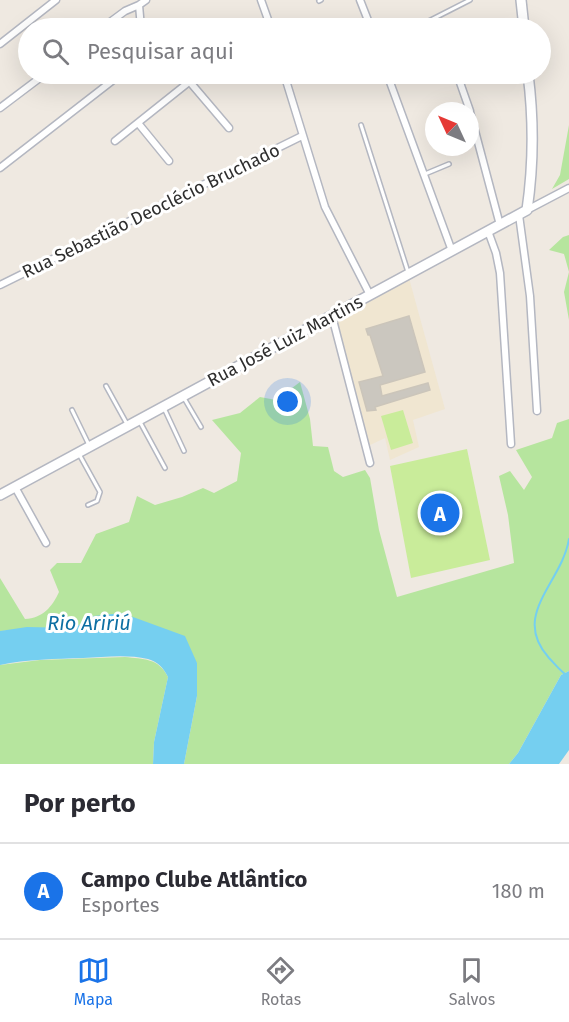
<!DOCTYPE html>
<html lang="pt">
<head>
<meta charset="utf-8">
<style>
  body { margin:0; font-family:"Fira Sans",sans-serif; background:#f2f2f3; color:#2b2b33 }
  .compass { position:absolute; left:425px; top:102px; width:54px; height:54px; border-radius:50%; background:#fff; box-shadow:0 6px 24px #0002; rotate:314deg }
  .you { position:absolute; left:288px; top:402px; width:21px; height:21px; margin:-15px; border:4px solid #fff; border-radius:50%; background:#1a73e8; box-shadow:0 0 0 9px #1a73e833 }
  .badge { display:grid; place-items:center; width:39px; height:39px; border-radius:50%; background:#1a73e8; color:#fff; font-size:20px; font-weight:700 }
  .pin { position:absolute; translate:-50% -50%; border:3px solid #fff; box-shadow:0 2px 6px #0006 }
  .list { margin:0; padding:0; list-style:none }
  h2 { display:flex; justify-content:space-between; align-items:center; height:78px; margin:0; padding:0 24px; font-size:26px }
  h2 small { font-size:20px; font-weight:400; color:#7c7c81 }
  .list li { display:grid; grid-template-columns:39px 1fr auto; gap:18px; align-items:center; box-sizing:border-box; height:96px; padding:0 24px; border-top:2px solid #e1e1e2 }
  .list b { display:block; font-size:22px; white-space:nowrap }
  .list p { margin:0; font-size:20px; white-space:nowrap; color:#7c7c81 }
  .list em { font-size:20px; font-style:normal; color:#7c7c81 }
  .icon { flex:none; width:33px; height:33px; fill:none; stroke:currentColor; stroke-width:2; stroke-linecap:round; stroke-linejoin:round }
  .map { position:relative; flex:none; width:569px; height:764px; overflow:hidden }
  .search { position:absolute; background:#fff; box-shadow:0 6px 24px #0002; left:18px; right:18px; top:18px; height:66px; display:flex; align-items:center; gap:15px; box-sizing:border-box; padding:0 21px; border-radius:33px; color:#7c7c81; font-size:22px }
  .sheet { height:174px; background:#fff }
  nav { display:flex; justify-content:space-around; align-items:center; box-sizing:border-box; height:84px; border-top:2px solid #e1e1e2; background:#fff; font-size:16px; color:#7c7c81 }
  nav a { display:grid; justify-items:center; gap:3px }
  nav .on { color:#1a73e8 }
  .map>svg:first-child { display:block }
  .education { fill:#f0e6d1 }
  .green { fill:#b6e59e }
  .pitch { fill:#c9ec9a }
  .water { fill:#75cff0 }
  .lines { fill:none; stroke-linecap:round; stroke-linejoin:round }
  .stream { stroke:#75cff0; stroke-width:2 }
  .building { fill:#cbc7bf; stroke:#cbc5ba; stroke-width:1.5 }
  .service-casing { stroke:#b4b7c1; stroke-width:6 }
  .minor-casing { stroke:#b4b7c1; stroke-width:9 }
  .secondary-casing { stroke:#b4b7c1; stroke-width:12 }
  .service { stroke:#fff; stroke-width:3 }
  .minor { stroke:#fff; stroke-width:6 }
  .secondary { stroke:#fff; stroke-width:9 }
  .labels { text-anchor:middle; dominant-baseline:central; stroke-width:6; stroke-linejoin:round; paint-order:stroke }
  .street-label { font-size:18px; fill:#2e2e2e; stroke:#fff }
  .water-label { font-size:20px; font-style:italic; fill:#0d6fa3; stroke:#fff }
</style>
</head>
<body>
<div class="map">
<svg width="569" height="764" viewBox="0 0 569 764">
  <rect width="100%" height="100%" fill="#efe9e1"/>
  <path class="education" d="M409,278L445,409L413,420L419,447L390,460L385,438L368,446L333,319Z"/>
  <path class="green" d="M569,125V179L552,189L560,175Z
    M569,235V320L564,292L569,272L564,254L549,250L563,237Z
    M300,382L310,419L313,446L328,447L334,471L343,477L365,470L370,478L379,530L397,597L514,563L508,515L499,476L510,471L524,490L532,477L516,450L552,438L557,423L569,419V671L561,675L518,753L509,764H184L197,696V663L94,616L74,628L0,631V578L25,619C43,618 52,607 59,592L50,570L57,563H81L96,534L129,522L137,496L155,505L182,497L203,488L214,493L237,481L241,453L212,420L240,413L260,397L276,400Z
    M125,657C143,659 159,658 168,677L154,742L153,764H0V665L40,660Z"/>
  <path class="pitch" d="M403,410L413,443L391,450L381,416Z
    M467,449L490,560L411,578L390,466Z"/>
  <path class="water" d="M122,613L185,636L197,663V696L184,764H153L154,742L168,677C163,667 158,662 148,659C127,654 104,657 83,658C56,659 27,659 0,665V631L27,627L74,628L94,616Z
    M569,671V750L559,764H509L518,753L561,675Z"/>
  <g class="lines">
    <path class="stream" d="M569,539C562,583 510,615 549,658C555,664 561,672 569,677"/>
  </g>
  <path class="building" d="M409,316L425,372L380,385L382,396L428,383L430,390L375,407L376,410L367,411L359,382L383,376L370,335H368L366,329Z"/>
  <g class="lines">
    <g class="service-casing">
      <path id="service" d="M319,1L321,0
        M415,28L470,0
        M361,125L408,272
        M425,174L449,164
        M106,386L127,424
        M184,398L201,427
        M164,408L184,451
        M72,410L89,445
        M140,422L165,468
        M79,454L100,492L97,501L88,505"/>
    </g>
    <g class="minor-casing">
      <path id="minor" d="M261,0L271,28
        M360,0L371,28
        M102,28L125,11L139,5
        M141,28L139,5L146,0
        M257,28L269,21
        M0,44L56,0
        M284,74L325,207L370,295
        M387,74L452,251
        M457,74L470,111
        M189,81L229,128
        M0,108L45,74
        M470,112L500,225
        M138,123L169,161
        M115,141L199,74
        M0,168L121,74
        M527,210L569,188
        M519,215L530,296L537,411
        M488,231L496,253L500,273L511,444
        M0,285L302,136
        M332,316L370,463
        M15,487L46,543"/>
    </g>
    <g class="secondary-casing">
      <path id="secondary" d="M521,0L524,28
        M0,495L527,210C534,162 534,121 528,74"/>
    </g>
    <use href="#service" class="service"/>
    <use href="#minor" class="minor"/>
    <use href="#secondary" class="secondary"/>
  </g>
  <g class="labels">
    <g class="street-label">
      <text transform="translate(151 211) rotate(-26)">Rua Sebastião Deoclécio Bruchado</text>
      <text transform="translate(285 341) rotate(-28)">Rua José Luiz Martins</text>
    </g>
    <g class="water-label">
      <text x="89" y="623">Rio Aririú</text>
    </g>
  </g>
</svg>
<svg class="compass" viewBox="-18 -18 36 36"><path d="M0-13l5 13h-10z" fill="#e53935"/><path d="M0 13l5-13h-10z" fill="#7c7c81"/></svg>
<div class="you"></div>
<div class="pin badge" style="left:440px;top:513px">A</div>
<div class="search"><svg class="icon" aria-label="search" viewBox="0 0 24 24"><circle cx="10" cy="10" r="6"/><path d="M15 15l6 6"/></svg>Pesquisar aqui</div>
</div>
<section class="sheet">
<h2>Por perto<small></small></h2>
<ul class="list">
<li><span class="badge">A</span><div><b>Campo Clube Atlântico</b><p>Esportes</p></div><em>180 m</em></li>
</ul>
</section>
<nav>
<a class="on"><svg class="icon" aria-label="map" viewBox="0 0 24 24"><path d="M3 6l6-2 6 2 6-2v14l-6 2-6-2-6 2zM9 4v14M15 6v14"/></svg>Mapa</a>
<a><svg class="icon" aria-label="directions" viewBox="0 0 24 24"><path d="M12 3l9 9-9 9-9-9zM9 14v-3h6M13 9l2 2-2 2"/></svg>Rotas</a>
<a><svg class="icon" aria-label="saved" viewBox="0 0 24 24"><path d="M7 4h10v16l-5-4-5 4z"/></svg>Salvos</a>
</nav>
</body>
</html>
